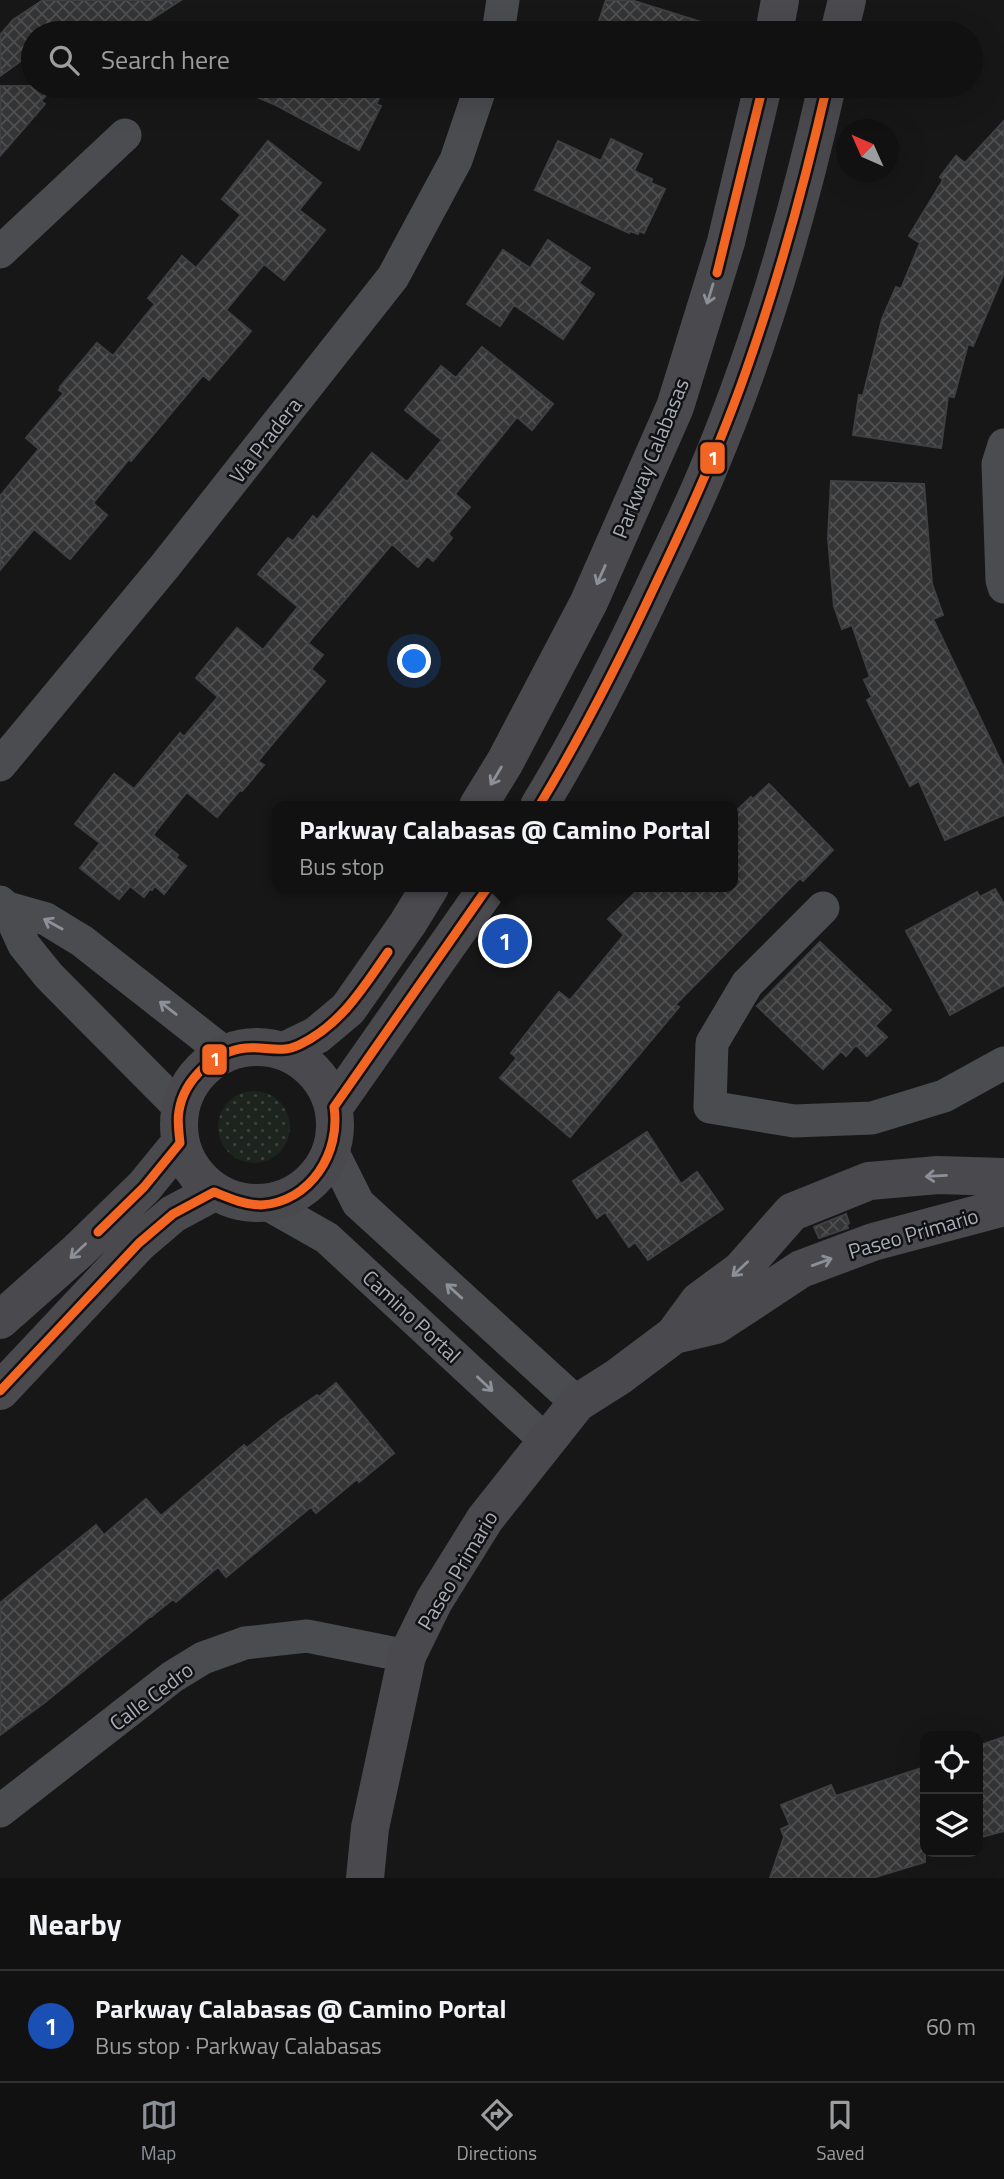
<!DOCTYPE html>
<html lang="en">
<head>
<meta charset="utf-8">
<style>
  body { margin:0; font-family:"Titillium Web",sans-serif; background:#1e1f1f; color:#f1f3f6 }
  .controls { position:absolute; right:21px; bottom:21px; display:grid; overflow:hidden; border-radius:14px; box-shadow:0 7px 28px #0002 }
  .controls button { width:63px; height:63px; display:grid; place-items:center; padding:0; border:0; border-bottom:2px solid #303131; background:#111; color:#f1f3f6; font:35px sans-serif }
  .compass { position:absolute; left:836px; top:119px; width:63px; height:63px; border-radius:50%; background:#111; box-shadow:0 7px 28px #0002; rotate:315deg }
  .you { position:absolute; left:415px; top:662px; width:24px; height:24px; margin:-18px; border:5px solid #fff; border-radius:50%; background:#1a73e8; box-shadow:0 0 0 10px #1a73e833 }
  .badge { display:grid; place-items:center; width:46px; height:46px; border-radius:50%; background:#8c9099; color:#fff; font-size:23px; font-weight:700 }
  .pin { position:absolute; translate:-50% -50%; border:4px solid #fff; box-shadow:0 2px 7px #0006 }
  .popup { position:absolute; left:272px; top:801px; width:466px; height:91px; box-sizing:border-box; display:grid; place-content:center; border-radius:14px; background:#111; filter:drop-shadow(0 2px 5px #0005); font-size:23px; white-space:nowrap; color:#9c9d9f }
  .popup b { font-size:26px; color:#f1f3f6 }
  .popup::after { content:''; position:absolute; left:50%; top:100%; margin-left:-14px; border:14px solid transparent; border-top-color:#111 }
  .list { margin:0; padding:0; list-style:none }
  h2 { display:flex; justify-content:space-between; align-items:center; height:91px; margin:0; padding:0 28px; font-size:30px }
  h2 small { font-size:23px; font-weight:400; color:#9c9d9f }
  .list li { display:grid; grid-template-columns:46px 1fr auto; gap:21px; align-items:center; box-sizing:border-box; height:112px; padding:0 28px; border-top:2px solid #303131 }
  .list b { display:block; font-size:26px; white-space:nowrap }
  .list p { margin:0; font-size:23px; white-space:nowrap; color:#9c9d9f }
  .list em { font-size:23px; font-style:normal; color:#9c9d9f }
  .icon { flex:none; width:38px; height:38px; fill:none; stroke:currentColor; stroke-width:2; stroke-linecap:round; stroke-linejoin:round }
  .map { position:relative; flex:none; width:1004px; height:1878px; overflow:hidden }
  .search { position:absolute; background:#111; box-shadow:0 7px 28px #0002; left:21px; right:21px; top:21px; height:77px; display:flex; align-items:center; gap:18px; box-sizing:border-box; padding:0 24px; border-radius:38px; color:#9c9d9f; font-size:26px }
  .sheet { height:203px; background:#111 }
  nav { display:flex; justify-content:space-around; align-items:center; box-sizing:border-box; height:98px; border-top:2px solid #303131; background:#111; font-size:19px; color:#9c9d9f }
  nav a { display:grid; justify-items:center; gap:4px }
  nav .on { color:#8c9099 }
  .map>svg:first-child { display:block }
  .garden { fill:url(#garden-dots) }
  .building { fill:url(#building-cross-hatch); stroke:#3f4043; stroke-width:2 }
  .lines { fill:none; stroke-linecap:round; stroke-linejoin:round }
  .street { stroke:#4b4c50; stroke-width:33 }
  .secondary { stroke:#4a4a4e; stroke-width:38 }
  .bus-1-casing { stroke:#111113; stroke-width:14 }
  .bus-1 { stroke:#f26522; stroke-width:9 }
  .oneway { stroke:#8c8f98 }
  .oneway2 { stroke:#8c9099 }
  .labels { text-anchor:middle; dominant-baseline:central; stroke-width:5; stroke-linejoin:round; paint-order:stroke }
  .street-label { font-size:21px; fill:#a8adb8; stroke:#111113 }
  .line-badge { stroke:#111113; stroke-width:2.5 }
  .badge-label { font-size:19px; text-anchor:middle; font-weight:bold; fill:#fff }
</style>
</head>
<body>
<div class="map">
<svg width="1004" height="1878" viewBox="0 0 1004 1878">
  <defs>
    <pattern id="garden-dots" width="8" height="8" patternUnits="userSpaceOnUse" patternTransform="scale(1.75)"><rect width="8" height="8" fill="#1d241e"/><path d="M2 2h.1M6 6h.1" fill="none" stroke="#3b413d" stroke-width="1.8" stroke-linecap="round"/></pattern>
    <pattern id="building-cross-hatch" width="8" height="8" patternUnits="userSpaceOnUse" patternTransform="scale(1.75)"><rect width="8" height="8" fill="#353536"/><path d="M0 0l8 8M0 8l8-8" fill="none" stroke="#4f5051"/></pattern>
  </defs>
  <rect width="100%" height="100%" fill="#171717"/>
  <path class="garden" d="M218 1127a36 36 0 1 1 72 0a36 36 0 1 1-72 0Z"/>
  <path class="building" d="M43,0H181L130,33H33V52L0,76V35L13,20Z
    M606,0H631L717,27L716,33H595Z
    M0,86H54L41,101L45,104L0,156Z
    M230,86H386L376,104L381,106L359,150L276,105Z
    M1004,121V273L973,346L968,344L954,397L948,396L941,448L853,435L859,395L863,396L882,319L896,287L901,289L920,243L909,236L943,180L940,177L956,156L965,163Z
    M611,139L642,154L634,171L652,179L651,183L665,189L644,233L639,231L638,234L630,231L629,233L535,190L558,141L601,161Z
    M268,141L321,183L299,210L325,230L284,280L264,264L226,310L251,331L209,380L203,375L131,461L129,459L93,503L107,515L70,559L34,529L0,570V496L39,449L26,438L64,393L59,390L61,388L60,387L97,343L113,356L155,304L148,298L182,256L196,268L241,215L222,199Z
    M548,240L590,268L579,283L594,294L563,339L514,305L500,326L467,304L503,250L530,268Z
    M482,347L553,404L532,430L517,417L455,494L470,507L448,534L452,538L433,561L427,556L418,567L392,544L308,643L323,655L311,669L325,681L258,761L264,765L242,791L240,790L217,817L187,792L153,835L178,855L176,858L186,866L164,894L155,886L152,890L150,889L144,897L130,886L119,899L80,868L100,843L75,824L114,774L134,789L180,733L184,737L218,697L196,678L237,628L263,650L298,607L258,574L288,538L293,541L313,516L317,520L372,453L407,482L442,440L405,410L441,366L456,378Z
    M831,481L924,484L932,584L943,615L933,619L1004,768V815L945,840L919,781L910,786L867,700L872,697L864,680L870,677L852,625L842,629L834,606L828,538Z
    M769,784L833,850L803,881L800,878L675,1005L679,1007L570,1137L500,1078L517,1058L511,1053L559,992L569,1000L572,998L624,935L608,919L641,887H732V815L751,797L753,799Z
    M995,889L1004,904V985L950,1015L906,931L977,892L980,897Z
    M820,942L891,1010L875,1026L887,1037L867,1056L856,1045L846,1056L841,1051L823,1069L757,1006Z
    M647,1132L681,1184L697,1172L723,1209L648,1260L635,1242L629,1247L605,1212L597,1218L573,1181Z
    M846,1214L849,1223L847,1225L848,1228L819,1238L814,1227Z
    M336,1383L394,1453L359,1482L357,1479L316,1513L311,1507L226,1577L218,1567L176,1602L173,1599L152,1616V1615L44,1703L0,1735V1603L96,1525L104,1535L146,1499L161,1516L244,1445L247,1448L281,1420L317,1395L319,1397Z
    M1004,1737V1831L978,1838V1746Z
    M925,1767V1862L872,1878H770L784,1837L781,1829L790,1825L781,1805L831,1785L836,1796Z"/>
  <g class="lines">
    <path class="street" d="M498,33L503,0
      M0,252L125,135
      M1004,445L998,464L1002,580L1004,587
      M0,765L165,566L393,277L456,160L481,86
      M0,902L7,908L24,945L49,976L179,1107
      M7,908L46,919L82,941L226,1054
      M823,908L747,984L712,1043L710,1107L794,1121L872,1118L944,1096L1004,1063
      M332,1151L358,1203L577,1403
      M267,1204L327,1238L547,1442
      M0,1811L172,1677L203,1658L245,1643L307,1636L407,1656"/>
    <path class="secondary" d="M774,33L780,0
      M839,33L847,0
      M478,806L505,762L589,602L675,407L726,242L763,86
      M539,806C583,734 621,658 657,581C675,543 694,505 710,465C761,343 798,215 827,86
      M179 1125a78 78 0 1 1 156 0a78 78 0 1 1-156 0Z
      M284,1051L317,1035L348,1009L408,923L430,887
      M334,1107L488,887
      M0,1320L78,1251L144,1187L180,1143
      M674,1335L716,1325L801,1269L873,1242L1004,1207
      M0,1391L139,1243L173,1214L214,1192
      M365,1878L370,1828L407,1656L434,1601L485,1519L577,1403L618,1377L674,1335L699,1301L741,1270L792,1212L869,1181L938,1175L1004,1177"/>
    <g class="bus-1-casing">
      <path id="bus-1" d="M717,273L763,86
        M539,806C583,733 621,658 657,581C690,512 721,443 746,371C779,278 805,182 827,86
        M98,1232L144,1187L180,1143C179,1132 177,1121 179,1111C184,1079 215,1051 246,1048C265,1046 281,1054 299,1045C341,1025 363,988 388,952
        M0,1391L139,1243L173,1214L214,1192C229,1198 245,1205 261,1205C311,1202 341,1152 334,1107L488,887"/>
    </g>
    <use href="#bus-1" class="bus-1"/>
  </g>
  <defs><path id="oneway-shaft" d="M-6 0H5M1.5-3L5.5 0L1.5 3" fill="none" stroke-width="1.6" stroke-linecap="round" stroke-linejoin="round" transform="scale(1.75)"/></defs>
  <g class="oneway">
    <use href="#oneway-shaft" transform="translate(710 294) rotate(107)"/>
    <use href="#oneway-shaft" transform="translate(601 575) rotate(114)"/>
    <use href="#oneway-shaft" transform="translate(496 776) rotate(121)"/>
    <use href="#oneway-shaft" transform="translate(936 1176) rotate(177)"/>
    <use href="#oneway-shaft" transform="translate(78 1251) rotate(137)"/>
    <use href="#oneway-shaft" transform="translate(822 1262) rotate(-20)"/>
    <use href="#oneway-shaft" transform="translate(740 1269) rotate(137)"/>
  </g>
  <g class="oneway2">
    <use href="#oneway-shaft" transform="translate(53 924) rotate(-151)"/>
    <use href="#oneway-shaft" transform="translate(168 1008) rotate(-142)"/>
    <use href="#oneway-shaft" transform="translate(454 1291) rotate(-138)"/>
    <use href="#oneway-shaft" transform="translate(485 1384) rotate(43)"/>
  </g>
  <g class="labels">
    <g class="street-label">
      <text transform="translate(265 440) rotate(-52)">Via Pradera</text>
      <text transform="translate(650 458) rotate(-68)">Parkway Calabasas</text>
      <text transform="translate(913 1233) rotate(-16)">Paseo Primario</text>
      <text transform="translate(412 1316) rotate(43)">Camino Portal</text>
      <text transform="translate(457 1570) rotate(-59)">Paseo Primario</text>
      <text transform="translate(151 1696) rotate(-37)">Calle Cedro</text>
    </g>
  </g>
  <g class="line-badge">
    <rect x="699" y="441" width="27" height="34" rx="7" fill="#f26522"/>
    <rect x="201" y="1043" width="27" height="33" rx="7" fill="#f26522"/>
  </g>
  <g class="badge-label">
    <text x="713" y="465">1</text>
    <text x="215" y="1066">1</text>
  </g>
</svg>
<div class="controls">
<button><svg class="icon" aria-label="locate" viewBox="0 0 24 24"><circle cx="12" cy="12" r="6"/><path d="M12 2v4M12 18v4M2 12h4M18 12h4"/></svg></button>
<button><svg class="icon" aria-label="layers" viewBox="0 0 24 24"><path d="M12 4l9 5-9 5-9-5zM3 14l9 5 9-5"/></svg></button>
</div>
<svg class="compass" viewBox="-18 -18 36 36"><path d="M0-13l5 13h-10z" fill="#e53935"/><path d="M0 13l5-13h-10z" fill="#9c9d9f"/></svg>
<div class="you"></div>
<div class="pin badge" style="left:505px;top:941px;background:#1a4fb4">1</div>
<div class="popup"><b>Parkway Calabasas @ Camino Portal</b>Bus stop</div>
<div class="search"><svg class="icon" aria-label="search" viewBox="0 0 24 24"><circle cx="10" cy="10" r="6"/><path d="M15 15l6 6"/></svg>Search here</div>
</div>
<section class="sheet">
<h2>Nearby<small></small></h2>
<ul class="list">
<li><span class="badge" style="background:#1a4fb4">1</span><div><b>Parkway Calabasas @ Camino Portal</b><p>Bus stop · Parkway Calabasas</p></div><em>60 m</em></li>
</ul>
</section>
<nav>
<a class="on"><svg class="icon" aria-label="map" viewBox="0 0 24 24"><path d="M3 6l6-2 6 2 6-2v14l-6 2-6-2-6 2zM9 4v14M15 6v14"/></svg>Map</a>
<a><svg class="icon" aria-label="directions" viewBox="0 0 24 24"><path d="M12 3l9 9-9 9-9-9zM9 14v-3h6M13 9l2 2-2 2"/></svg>Directions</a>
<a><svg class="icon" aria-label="saved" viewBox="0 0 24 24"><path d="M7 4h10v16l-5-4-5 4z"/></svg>Saved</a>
</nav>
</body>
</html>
